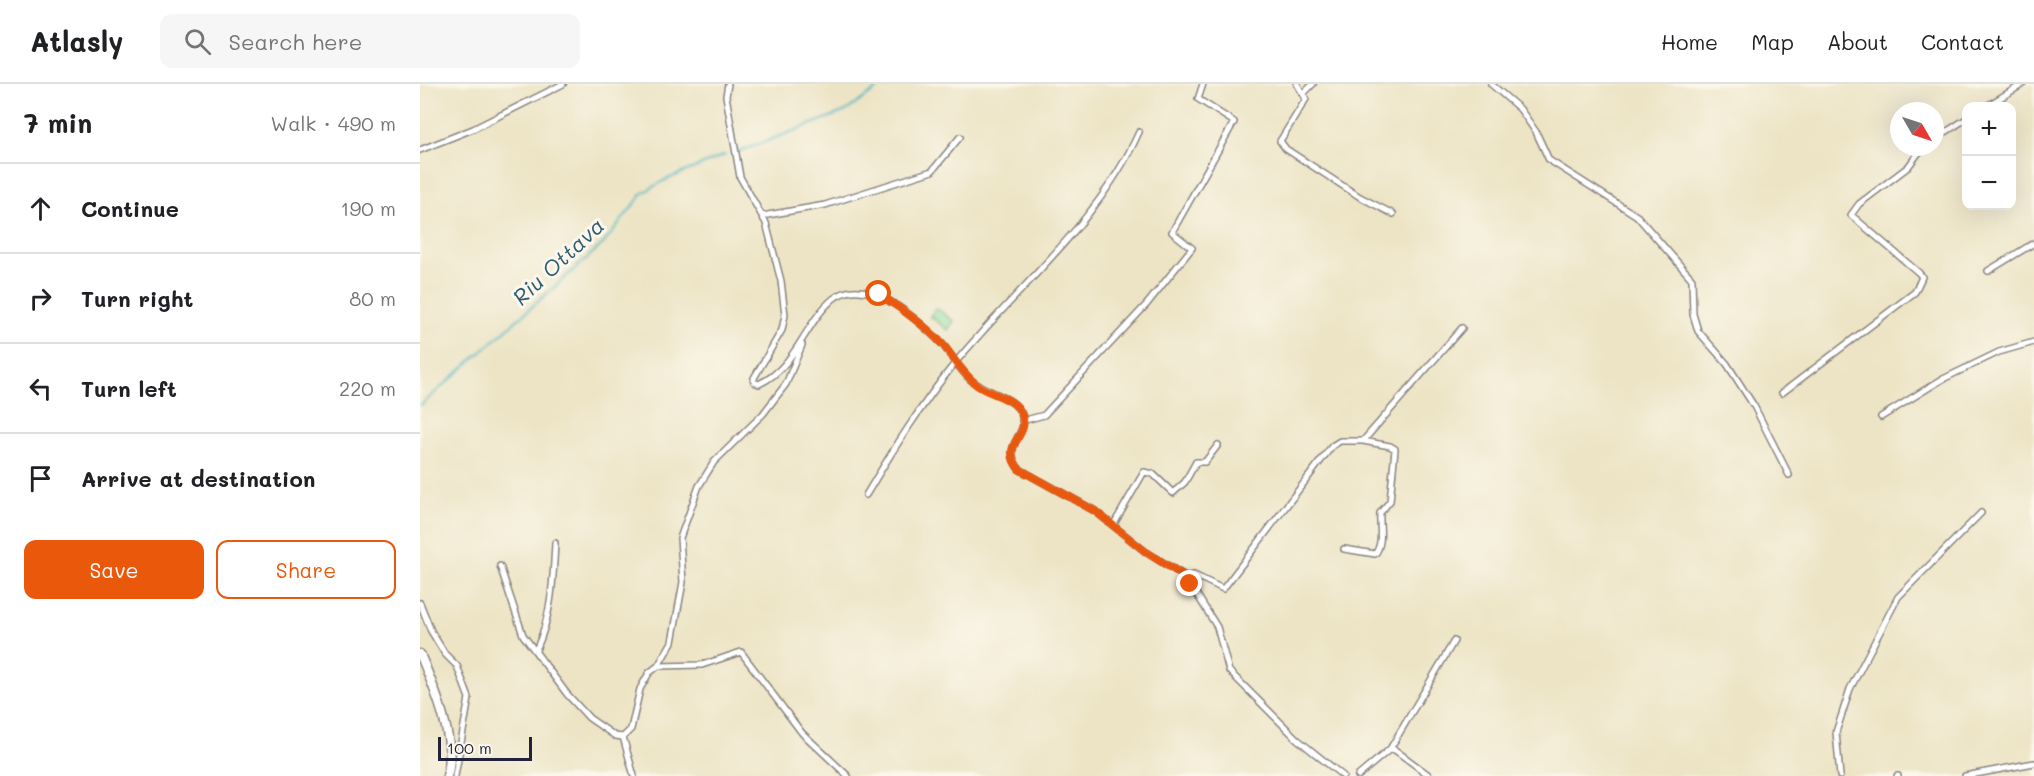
<!DOCTYPE html>
<html lang="en">
<head>
<meta charset="utf-8">
<style>
  body { margin:0; font-family:Mali,sans-serif; background:#f6f6f6; color:#202124 }
  .controls { position:absolute; right:18px; top:18px; display:grid; overflow:hidden; border-radius:12px; box-shadow:0 6px 24px #0002 }
  .controls button { width:54px; height:54px; display:grid; place-items:center; padding:0; border:0; border-bottom:2px solid #e0e0e0; background:#fff; color:#202124; font:30px sans-serif }
  .compass { position:absolute; left:1470px; top:18px; width:54px; height:54px; border-radius:50%; background:#fff; box-shadow:0 6px 24px #0002; rotate:129deg }
  .scale { position:absolute; left:18px; bottom:15px; width:94px; box-sizing:border-box; padding-left:6px; border:3px solid #22223b; border-top:0; font-size:16px; line-height:21px; white-space:nowrap; color:#22223b; -webkit-text-stroke:4px #fbf7ec; paint-order:stroke }
  .stop { position:absolute; width:18px; height:18px; margin:-14px; border:4px solid #ea580c; border-radius:50%; background:#fff }
  .stop.end { background:#ea580c; border-color:#fff; box-shadow:0 2px 6px #0008 }
  .list { margin:0; padding:0; list-style:none }
  h2 { display:flex; justify-content:space-between; align-items:center; height:78px; margin:0; padding:0 24px; font-size:26px }
  h2 small { font-size:20px; font-weight:400; color:#757577 }
  .list li { display:grid; grid-template-columns:39px 1fr auto; gap:18px; align-items:center; box-sizing:border-box; height:90px; padding:0 24px; border-top:2px solid #e0e0e0 }
  .list b { display:block; font-size:22px; white-space:nowrap }
  .list em { font-size:20px; font-style:normal; color:#757577 }
  .actions { display:flex; gap:12px; padding:18px 24px }
  .actions a { flex:1; padding:14px 0; border:2px solid #ea580c; border-radius:12px; text-align:center; font-size:21px; color:#ea580c }
  .actions .main { background:#ea580c; color:#fff }
  .icon { flex:none; width:33px; height:33px; fill:none; stroke:currentColor; stroke-width:2; stroke-linecap:round; stroke-linejoin:round }
  .map { position:relative; flex:none; width:1614px; height:692px; overflow:hidden }
  header { display:flex; align-items:center; gap:36px; box-sizing:border-box; height:84px; padding:0 30px; background:#fff; border-bottom:2px solid #e0e0e0 }
  header strong { font-size:28px }
  nav { display:flex; gap:33px; margin-inline-start:auto; font-size:21px }
  .search { width:420px; height:54px; background:#f6f6f6; display:flex; align-items:center; gap:15px; box-sizing:border-box; padding:0 21px; border-radius:12px; color:#757577; font-size:22px }
  main { display:flex }
  aside { flex:1; background:#fff }
  .map>svg:first-child { display:block }
  .park { fill:#92de9b; stroke:#5a806b; stroke-width:1.5 }
  .lines { fill:none; stroke-linecap:round; stroke-linejoin:round }
  .stream { stroke:#46b4c1; stroke-width:2 }
  .minor-casing { stroke:#888380; stroke-width:8 }
  .primary-casing { stroke:#888380; stroke-width:11 }
  .minor { stroke:#fff; stroke-width:5 }
  .primary { stroke:#fff; stroke-width:8 }
  .route { stroke:#ea580c; stroke-width:8 }
  .labels { text-anchor:middle; dominant-baseline:central; stroke-width:6; stroke-linejoin:round; paint-order:stroke }
  .water-label { font-size:22px; font-style:italic; fill:#305c71; stroke:#fbf7ec }
</style>
</head>
<body>
<header>
<strong>Atlasly</strong>
<div class="search"><svg class="icon" aria-label="search" viewBox="0 0 24 24"><circle cx="10" cy="10" r="6"/><path d="M15 15l6 6"/></svg>Search here</div>
<nav><a>Home</a><a>Map</a><a>About</a><a>Contact</a></nav>
</header>
<main>
<aside>
<h2>7 min<small>Walk · 490 m</small></h2>
<ul class="list">
<li><svg class="icon" aria-label="ahead" viewBox="0 0 24 24"><path d="M12 20V5M6 11l6-6 6 6"/></svg><div><b>Continue</b></div><em>190 m</em></li>
<li><svg class="icon" aria-label="right" viewBox="0 0 24 24"><path d="M7 20v-9h11M14 6l5 5-5 5"/></svg><div><b>Turn right</b></div><em>80 m</em></li>
<li><svg class="icon" aria-label="left" viewBox="0 0 24 24"><path d="M17 20v-9H6M10 6l-5 5 5 5"/></svg><div><b>Turn left</b></div><em>220 m</em></li>
<li><svg class="icon" aria-label="arrive" viewBox="0 0 24 24"><path d="M6 21V4h12l-3 4 3 4H6"/></svg><div><b>Arrive at destination</b></div></li>
</ul>
<div class="actions"><a class="main">Save</a><a>Share</a></div>
</aside>
<div class="map">
<svg width="1614" height="692" viewBox="0 0 1614 692">
  <rect width="100%" height="100%" fill="#fbf7ec"/>
  <filter id="ink" filterUnits="userSpaceOnUse"><feTurbulence type="fractalNoise" baseFrequency=".0167" numOctaves="2"/><feDisplacementMap in="SourceGraphic" scale="12" xChannelSelector="R" yChannelSelector="G"/><feConvolveMatrix kernelMatrix="1 2 1 2 8 2 1 2 1" color-interpolation-filters="sRGB"/></filter>
  <filter id="wash" filterUnits="userSpaceOnUse"><feTurbulence type="fractalNoise" baseFrequency=".008" numOctaves="4" result="noise"/><feDisplacementMap in="SourceGraphic" scale="24" xChannelSelector="R" yChannelSelector="G"/><feGaussianBlur stdDeviation="1.35" result="paint"/><feColorMatrix in="noise" values="0 0 0 0 0 0 0 0 0 0 0 0 0 0 0 0 0 1.4 0 .05"/><feComposite in="paint" operator="in"/></filter>
  <g filter="url(#wash)">
    <rect width="100%" height="100%" fill="#ede4c5"/>
    <path class="park" d="M516,224L534,237L528,246L510,232Z"/>
    <g class="lines">
      <path class="stream" d="M318,68L426,27L464,0
        M0,322L184,159L223,109L243,97L305,71"/>
    </g>
  </g>
  <g filter="url(#ink)">
    <g class="lines">
      <g class="minor-casing">
        <path id="minor" d="M308,0L306,12L320,93L346,139L361,197L365,231L362,246L334,294V298L339,300C376,283 384,240 413,215C447,187 499,237 522,260C532,271 539,286 551,296C565,308 590,311 600,327C613,350 579,359 599,385L675,427L726,468L766,493L797,543L809,587L877,655L923,692
          M877,0L883,10L893,0
          M1071,0L1100,25L1116,48L1129,76L1217,132L1272,195L1273,230L1278,247L1307,280L1334,322L1369,391
          M883,10L886,15L860,57L866,65L940,113L973,130
          M1567,22L1603,0
          M1515,55L1546,35
          M0,66L53,45L143,0
          M342,132L405,121L512,87L540,53
          M1568,187L1614,159
          M1362,309L1495,208L1502,193L1499,189L1431,131L1439,120L1488,83L1503,63
          M1461,333L1521,296L1579,268L1614,258
          M602,337L624,331L727,220L772,164L752,148L814,38L778,15L783,0
          M446,411C473,366 501,321 535,279C597,204 679,138 719,48
          M694,440L724,388L733,390L753,409L765,398L776,378H785L798,361
          M924,465L955,470C964,459 959,442 960,429L970,417L975,365L970,362L943,357
          M80,482L103,551L147,610L169,634L195,652L203,653
          M766,493L774,491L803,505L912,362L920,357H943L1042,244
          M0,519L11,547L25,570L37,582L49,614L35,692
          M116,566C132,531 133,497 135,459
          M238,582L282,581L321,568L382,649L428,692
          M203,653L211,645L220,605L229,589L238,582L252,558L263,498L260,454L279,402L294,378L343,330L366,300L382,261
          M203,653L214,692
          M970,665L1034,557
          M938,692L970,665L975,666L1010,692
          M1420,692L1416,648L1422,630L1430,605L1478,513L1561,429
          M1477,692H1478
          M1545,692L1614,679"/>
      </g>
      <g class="primary-casing">
        <path id="primary" d="M0,570C13,601 38,658 27,692"/>
      </g>
      <use href="#minor" class="minor"/>
      <use href="#primary" class="primary"/>
    </g>
  </g>
  <g class="lines" filter="url(#ink)">
    <path class="route" d="M459,210C480,224 507,242 524,262C535,276 543,290 557,301C570,311 596,313 602,331C610,354 579,359 599,385L675,427L726,468L766,493L770,500"/>
  </g>
  <g class="labels">
    <g class="water-label">
      <text transform="translate(138 177) rotate(-43)">Riu Ottava</text>
    </g>
  </g>
</svg>
<div class="controls">
<button>+</button>
<button>−</button>
</div>
<svg class="compass" viewBox="-18 -18 36 36"><path d="M0-13l5 13h-10z" fill="#e53935"/><path d="M0 13l5-13h-10z" fill="#757577"/></svg>
<div class="scale">100 m</div>
<div class="stop" style="left:459px;top:210px"></div>
<div class="stop end" style="left:770px;top:500px"></div>
</div>
</main>
</body>
</html>
